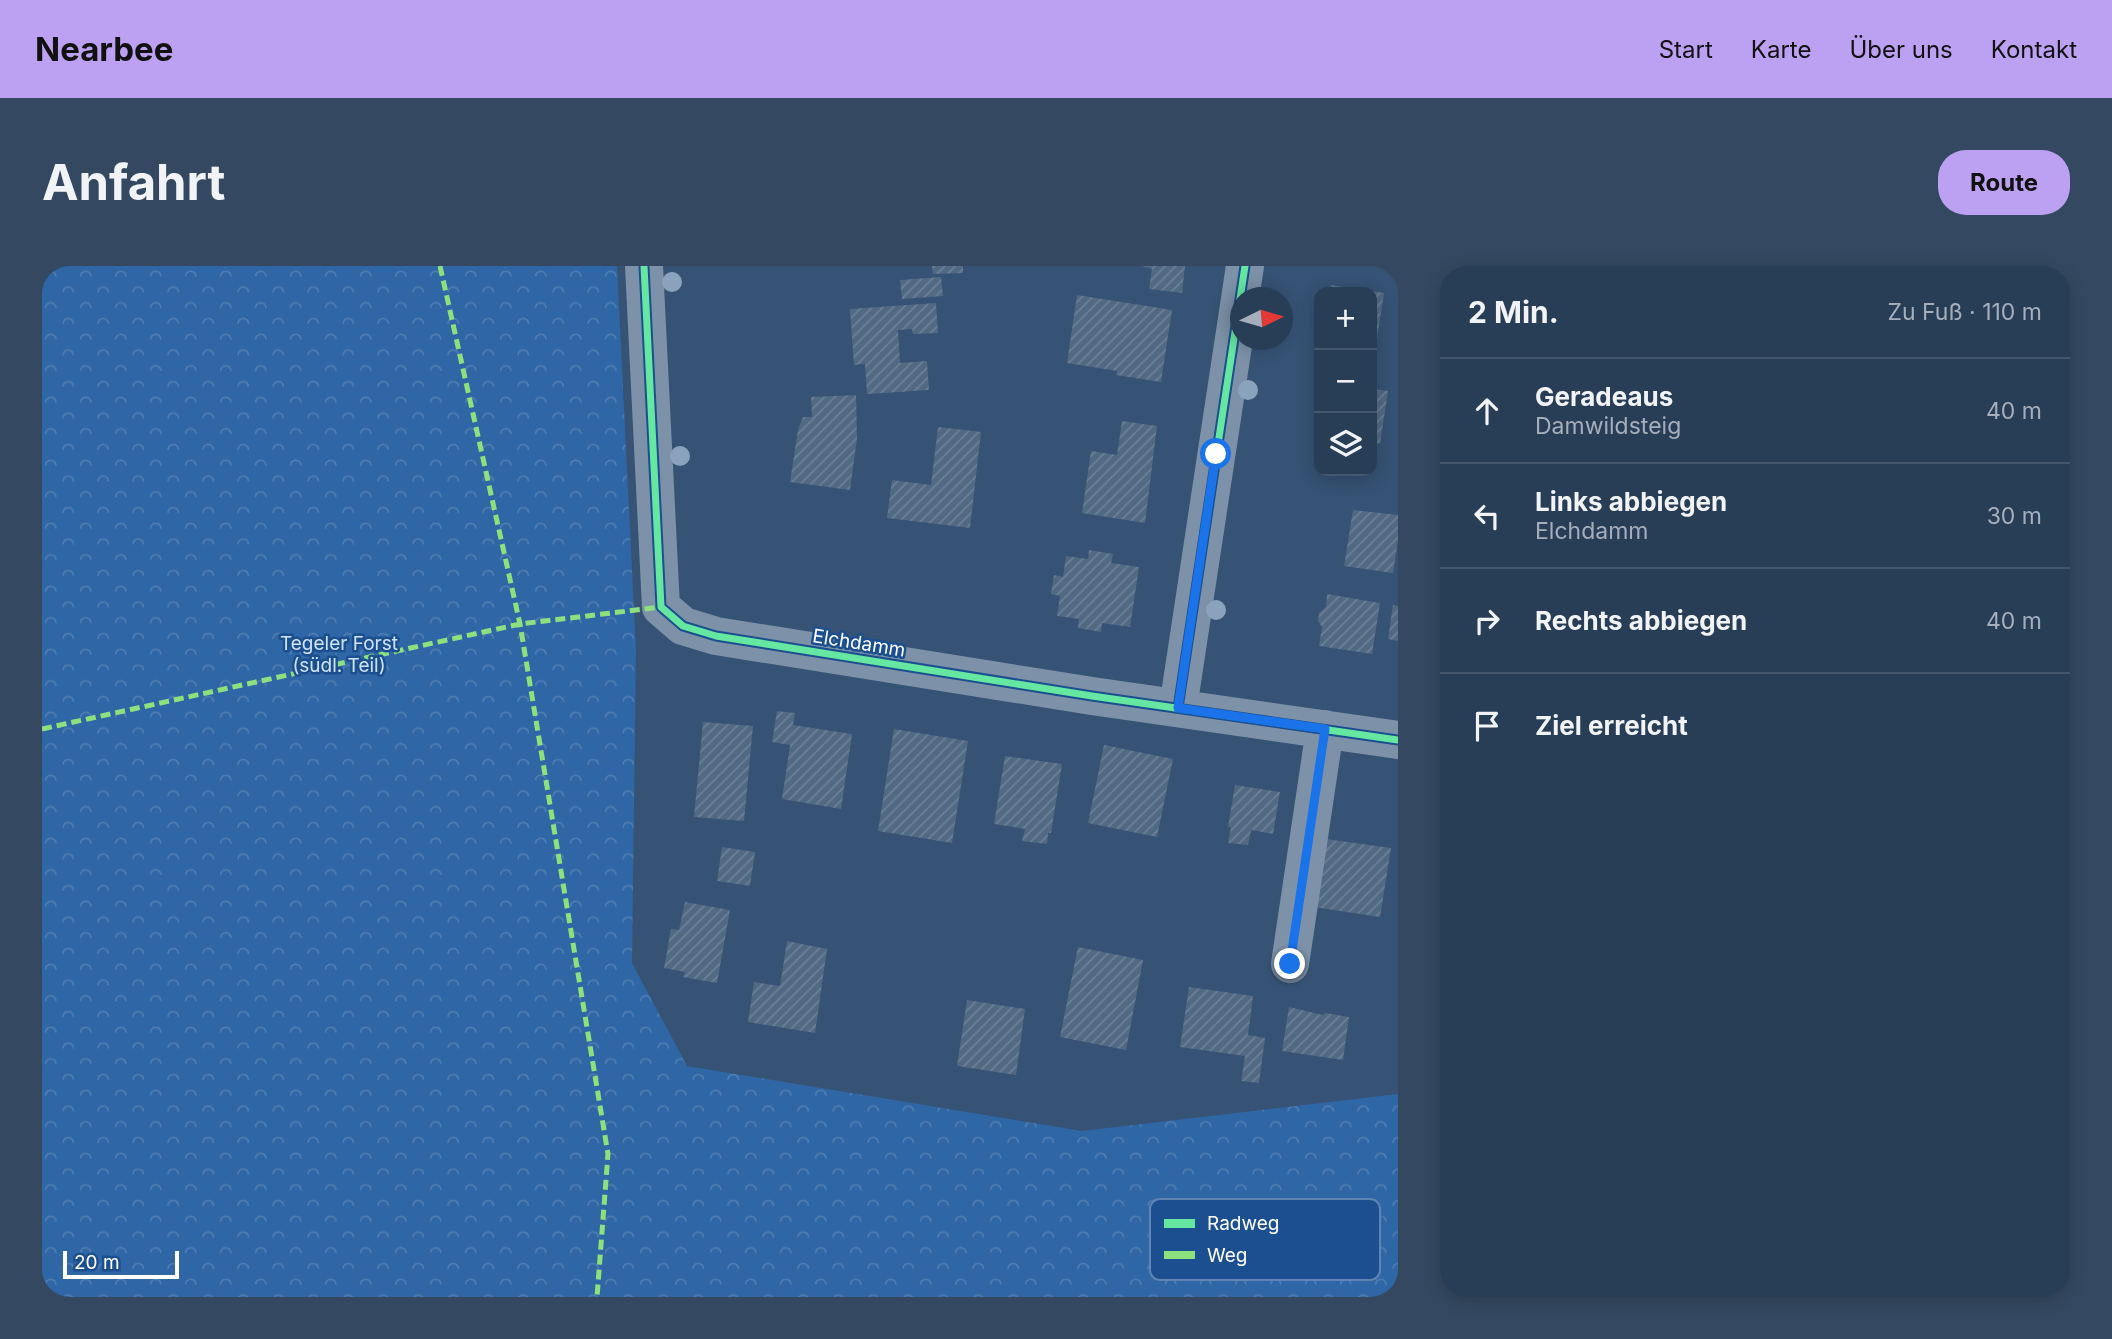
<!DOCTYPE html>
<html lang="de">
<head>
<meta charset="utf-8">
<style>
  body { margin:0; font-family:Inter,sans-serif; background:#344961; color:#f1f3f6 }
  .controls { position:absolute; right:21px; top:21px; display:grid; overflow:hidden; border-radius:14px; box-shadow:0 4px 18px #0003 }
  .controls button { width:63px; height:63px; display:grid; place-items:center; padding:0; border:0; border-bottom:2px solid #44576d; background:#283e57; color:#f1f3f6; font:35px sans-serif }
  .compass { position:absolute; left:1188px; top:21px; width:63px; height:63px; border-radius:50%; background:#283e57; box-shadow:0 4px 18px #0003; rotate:85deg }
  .scale { position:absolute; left:21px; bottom:18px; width:116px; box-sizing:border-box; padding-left:7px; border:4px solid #fff; border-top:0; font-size:19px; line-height:24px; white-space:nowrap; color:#fff; -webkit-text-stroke:5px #1b4f8f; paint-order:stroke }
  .stop { position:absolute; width:21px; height:21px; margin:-16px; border:5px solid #1a73e8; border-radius:50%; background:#fff }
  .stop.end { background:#1a73e8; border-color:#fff; box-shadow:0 2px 7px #0008 }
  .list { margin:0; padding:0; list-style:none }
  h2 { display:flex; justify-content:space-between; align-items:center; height:91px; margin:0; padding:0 28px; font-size:30px }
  h2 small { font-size:23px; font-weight:400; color:#a5aeba }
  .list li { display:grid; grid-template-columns:46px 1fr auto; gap:21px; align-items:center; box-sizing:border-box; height:105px; padding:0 28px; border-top:2px solid #44576d }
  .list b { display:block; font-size:26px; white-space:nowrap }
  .list p { margin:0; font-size:23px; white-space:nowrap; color:#a5aeba }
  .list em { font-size:23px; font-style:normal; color:#a5aeba }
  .icon { flex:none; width:38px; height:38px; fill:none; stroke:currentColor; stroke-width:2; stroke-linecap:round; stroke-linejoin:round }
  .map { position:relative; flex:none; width:1356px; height:1031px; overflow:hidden; border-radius:28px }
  header { display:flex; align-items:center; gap:42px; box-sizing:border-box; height:98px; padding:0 35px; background:#bca0f2; color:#111 }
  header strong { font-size:33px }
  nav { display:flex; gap:38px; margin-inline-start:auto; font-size:24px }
  .intro { display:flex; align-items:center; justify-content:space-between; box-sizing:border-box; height:168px; padding:0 42px }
  h1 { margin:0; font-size:49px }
  .button { padding:18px 32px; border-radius:28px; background:#bca0f2; color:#111; font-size:24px; font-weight:700 }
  main { display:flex; gap:42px; padding:0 42px }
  aside { flex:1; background:#283e57; border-radius:28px; box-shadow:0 4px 18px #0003 }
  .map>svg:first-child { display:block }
  .forest { fill:url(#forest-crowns) }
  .building { fill:url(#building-hatch) }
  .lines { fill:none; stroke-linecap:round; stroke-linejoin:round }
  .minor { stroke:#7d92a8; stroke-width:38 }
  .quiet { stroke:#8de07e; stroke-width:5; stroke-dasharray:10 5; stroke-linecap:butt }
  .cycleway-casing { stroke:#1b4f8f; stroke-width:11 }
  .cycleway { stroke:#66e7a1; stroke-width:7 }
  .tree { fill:#8aa2be }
  .route { stroke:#1a73e8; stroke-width:9 }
  .labels { text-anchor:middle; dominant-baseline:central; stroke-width:5; stroke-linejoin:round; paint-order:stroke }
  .park-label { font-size:19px; fill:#cfe3fa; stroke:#1b4f8f }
  .street-label { font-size:19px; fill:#fff; stroke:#1b4f8f }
  .key { fill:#1b4f8f; stroke:#5f84b1; stroke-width:2 }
  .key-label { font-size:19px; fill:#fff }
</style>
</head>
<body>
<header>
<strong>Nearbee</strong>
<nav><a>Start</a><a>Karte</a><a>Über uns</a><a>Kontakt</a></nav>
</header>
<div class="intro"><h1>Anfahrt</h1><a class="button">Route</a></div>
<main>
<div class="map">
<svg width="1356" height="1031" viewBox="0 0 1356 1031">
  <defs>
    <pattern id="forest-crowns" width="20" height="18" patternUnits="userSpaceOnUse" patternTransform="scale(1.75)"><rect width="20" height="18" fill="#2f66a5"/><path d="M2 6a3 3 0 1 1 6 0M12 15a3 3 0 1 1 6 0" fill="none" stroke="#4e7db2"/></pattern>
    <pattern id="building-hatch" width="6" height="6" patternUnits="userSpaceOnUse" patternTransform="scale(1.75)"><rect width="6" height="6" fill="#526984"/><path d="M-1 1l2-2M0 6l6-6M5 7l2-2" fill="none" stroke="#6c8096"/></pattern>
  </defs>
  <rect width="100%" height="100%" fill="#365274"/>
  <path class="forest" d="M0,0H575L594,385L590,697L645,800L1040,865L1356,828V1031H0Z"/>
  <path class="building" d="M890,0H921V7L891,8Z
    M1100,0H1143L1140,27L1107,23L1110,3Z
    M899,11L901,30L860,33L858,14Z
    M1289,19L1327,25V26H1288Z
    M1330,25L1342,27L1334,80H1330Z
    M1035,29L1130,44L1119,116L1074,109L1075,105L1025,97Z
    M894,37L896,67L871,68L870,63L856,64L858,97L885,95L887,124L825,128L823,98L812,99L808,43Z
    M1330,123L1346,125L1338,178L1330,176Z
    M814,129L815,172L808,224L748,216L756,164L761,151H770L769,131Z
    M1080,155L1115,160L1103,257L1040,247L1049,185L1075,189Z
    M896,161L939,166L928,262L845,252L850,214L889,219Z
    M1311,244L1356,249V274L1351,307L1302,300Z
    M1047,284L1071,288L1069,297L1097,301L1088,361L1060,357L1059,366L1036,362L1037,353L1015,350L1018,330L1009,328L1012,309L1021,311L1024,290L1046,293Z
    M1285,328L1338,337L1330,388L1277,380L1280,361L1276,355L1277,347L1284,341Z
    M1351,339L1356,340V375L1346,373Z
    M735,445L753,447L751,459L810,468L799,543L740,533L748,479L730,476Z
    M661,456L711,460L702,555L652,551Z
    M852,463L926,475L910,577L836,565Z
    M1062,479L1131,493L1115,571L1046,557Z
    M963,490L1020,498L1009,567H1006L1005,578L980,575L983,563L952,558Z
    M1193,519L1238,526L1231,568L1209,564L1206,579L1186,577L1189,561H1186Z
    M1277,572L1349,582L1338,651L1265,640Z
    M680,581L713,586L708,620L675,615Z
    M643,636L688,644L675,717L641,711L643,706L622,702L629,663L637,664Z
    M745,675L785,683L773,767L706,756L712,716L738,720Z
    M1036,681L1101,694L1084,784L1018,771Z
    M1147,721L1211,730L1206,769L1223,772L1217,817L1199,815L1203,790L1138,781Z
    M925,734L983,743L974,809L915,800Z
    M1247,741L1281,749L1283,747L1307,751L1301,794L1240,785Z"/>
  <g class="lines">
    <path class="minor" d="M602,0L619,341L641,360L674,370L1050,430L1356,474
      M1136,442L1203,0
      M1248,698L1283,463"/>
    <path class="quiet" d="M398,0L478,358L566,888L555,1031
      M0,463L478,358L619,341"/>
    <g class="cycleway-casing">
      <path id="cycleway" d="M602,0L619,341L641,360L674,370L1050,430L1356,474
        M1136,442L1203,0"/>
    </g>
    <use href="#cycleway" class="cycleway"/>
  </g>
  <g class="tree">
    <circle cx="630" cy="16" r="10"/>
    <circle cx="1206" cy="124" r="10"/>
    <circle cx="638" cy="190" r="10"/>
    <circle cx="1174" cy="344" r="10"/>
  </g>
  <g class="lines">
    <path class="route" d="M1174,188L1136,442L1283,463L1248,698"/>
  </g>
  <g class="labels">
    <g class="park-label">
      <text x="297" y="377">Tegeler Forst<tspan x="297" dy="22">(südl. Teil)</tspan></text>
    </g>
    <g class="street-label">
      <text transform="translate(817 377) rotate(9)">Elchdamm</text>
    </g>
  </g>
  <rect x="1108" y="933" width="230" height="81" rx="10" class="key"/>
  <rect x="1122" y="953" width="31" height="9" fill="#66e7a1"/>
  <rect x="1122" y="985" width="31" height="8" fill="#8de07e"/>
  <g class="key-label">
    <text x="1165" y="964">Radweg</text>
    <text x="1165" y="996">Weg</text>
  </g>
</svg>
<div class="controls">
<button>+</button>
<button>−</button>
<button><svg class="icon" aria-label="layers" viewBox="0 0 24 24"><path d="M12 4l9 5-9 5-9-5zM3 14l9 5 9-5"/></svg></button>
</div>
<svg class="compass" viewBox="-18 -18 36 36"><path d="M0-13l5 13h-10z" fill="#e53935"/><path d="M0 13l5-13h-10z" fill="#a5aeba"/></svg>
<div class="scale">20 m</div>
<div class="stop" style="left:1174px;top:188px"></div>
<div class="stop end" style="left:1248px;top:698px"></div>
</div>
<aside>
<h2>2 Min.<small>Zu Fuß · 110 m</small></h2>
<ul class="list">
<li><svg class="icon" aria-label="ahead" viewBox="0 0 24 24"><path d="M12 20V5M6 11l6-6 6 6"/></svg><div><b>Geradeaus</b><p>Damwildsteig</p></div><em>40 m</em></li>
<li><svg class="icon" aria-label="left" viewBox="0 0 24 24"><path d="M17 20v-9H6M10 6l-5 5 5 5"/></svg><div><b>Links abbiegen</b><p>Elchdamm</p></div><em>30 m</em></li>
<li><svg class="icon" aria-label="right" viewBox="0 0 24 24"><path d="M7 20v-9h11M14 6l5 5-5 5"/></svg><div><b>Rechts abbiegen</b></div><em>40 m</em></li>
<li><svg class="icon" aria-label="arrive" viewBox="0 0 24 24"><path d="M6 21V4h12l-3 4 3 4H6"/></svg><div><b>Ziel erreicht</b></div></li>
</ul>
</aside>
</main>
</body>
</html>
